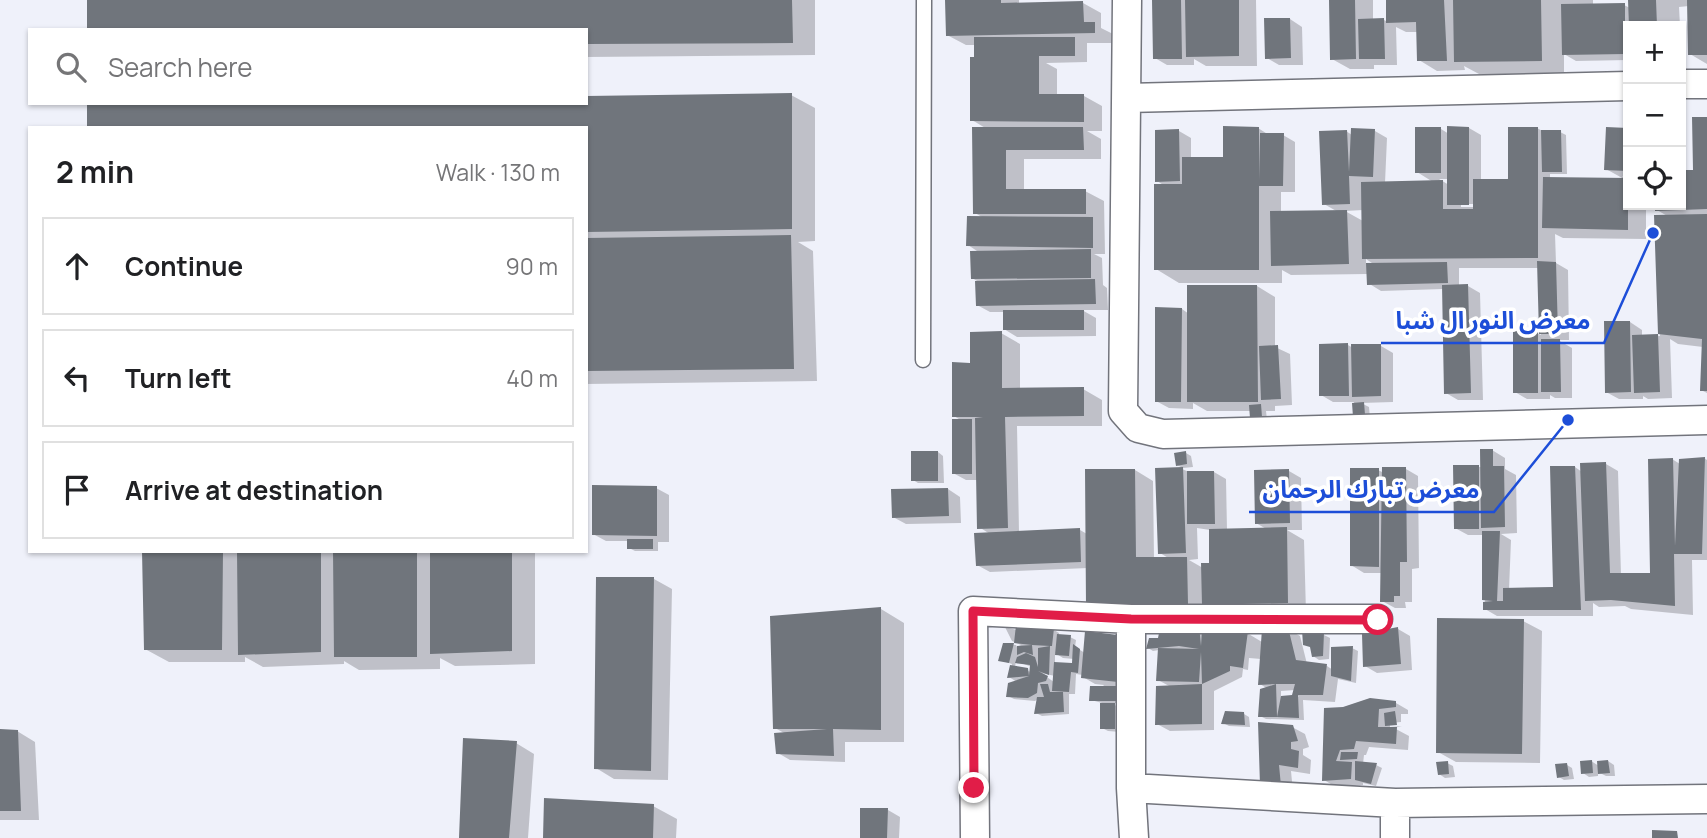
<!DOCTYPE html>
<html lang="en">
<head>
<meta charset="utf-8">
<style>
  body { margin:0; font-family:Manrope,"Noto Sans Arabic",sans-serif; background:#f6f6f6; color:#202124 }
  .controls { position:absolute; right:21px; top:21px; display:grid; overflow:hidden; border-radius:0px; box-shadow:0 2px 5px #0004 }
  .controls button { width:63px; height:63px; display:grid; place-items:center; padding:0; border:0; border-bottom:2px solid #e0e0e0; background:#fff; color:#202124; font:35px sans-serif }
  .stop { position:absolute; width:21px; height:21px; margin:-16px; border:5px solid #e11d48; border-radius:50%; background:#fff }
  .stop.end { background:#e11d48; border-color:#fff; box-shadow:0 2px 7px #0008 }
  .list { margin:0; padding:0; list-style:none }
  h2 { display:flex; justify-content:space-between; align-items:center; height:91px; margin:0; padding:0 28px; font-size:30px }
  h2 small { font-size:23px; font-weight:400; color:#757577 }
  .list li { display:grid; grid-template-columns:46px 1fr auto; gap:21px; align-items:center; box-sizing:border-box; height:98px; margin:0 14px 14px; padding:0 14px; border:2px solid #e0e0e0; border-radius:0px }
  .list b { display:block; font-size:26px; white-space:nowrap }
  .list em { font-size:23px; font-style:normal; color:#757577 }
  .icon { flex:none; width:38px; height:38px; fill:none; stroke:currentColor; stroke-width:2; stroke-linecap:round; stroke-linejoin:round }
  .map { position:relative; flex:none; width:1707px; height:838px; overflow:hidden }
  .search { position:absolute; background:#fff; box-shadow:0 2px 5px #0004; left:28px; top:28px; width:560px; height:77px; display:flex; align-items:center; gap:18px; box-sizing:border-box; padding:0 24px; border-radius:0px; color:#757577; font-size:26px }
  .panel { position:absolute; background:#fff; box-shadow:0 2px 5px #0004; left:28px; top:126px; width:560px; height:427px; border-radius:0px }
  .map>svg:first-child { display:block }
  .shadow { fill:#0003; fill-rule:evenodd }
  .building { fill:#70757c }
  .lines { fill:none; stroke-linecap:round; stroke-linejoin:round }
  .service-casing { stroke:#72747c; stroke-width:17 }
  .minor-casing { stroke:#72747c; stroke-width:31 }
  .service { stroke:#fff; stroke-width:14 }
  .minor { stroke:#fff; stroke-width:28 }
  .route { stroke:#e11d48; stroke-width:9 }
  .leader { fill:none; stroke:#1d4ed8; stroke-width:2.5 }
  .callout-dot { fill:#1d4ed8; stroke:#fff; stroke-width:2.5 }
  .callout-label { font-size:24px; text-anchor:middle; font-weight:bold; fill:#1d4ed8; stroke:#fff; stroke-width:7; stroke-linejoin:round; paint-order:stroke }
</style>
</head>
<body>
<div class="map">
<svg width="1707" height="838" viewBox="0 0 1707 838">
  <rect width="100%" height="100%" fill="#eff1fa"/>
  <path class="shadow" d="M88,0H815V55L586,57V30Z
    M947,0H1019V4L1083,3L1101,13V28L1113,34V43H1087V62L1046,63L1057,69V96H1084L1102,106V131H1087L1101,139V159H1024V191H1085L1104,201L1105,254H1094L1102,258L1103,285L1107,288L1108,310H1082L1096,318V336L1017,337L1004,329V312H990L977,305V281L972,278L980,253L968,245L982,217L975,213L987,129L972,120L981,58L976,45H966L947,35Z
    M1154,0H1256L1257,66H1206L1194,59V65H1167L1155,58Z
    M1331,0H1373V20H1384L1388,22L1387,0H1593V5H1624L1630,8V0H1707V64L1690,54L1689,6L1679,7L1680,26H1628V60L1576,61L1564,54V74H1479L1464,66L1465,70L1437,71L1419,60L1418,32H1406L1396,27L1397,65H1374V69H1350L1332,59Z
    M1290,19L1302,27L1303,65H1279L1267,58Z
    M791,95L815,108V241L798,242L813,251L817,381L586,384V103Z
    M1707,119V393L1701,390L1703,347L1678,344L1670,339L1672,398L1648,399L1643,396V399H1619L1606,392L1630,322L1642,330V337L1660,336L1655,217H1669L1657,210V205H1681V172L1695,171Z
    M1258,128L1269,135H1283L1295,142V192H1281V213L1338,212L1324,204L1346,131L1352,135L1375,131L1387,138L1385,183L1433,182L1417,172L1441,129L1449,134L1469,128L1481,135V181L1507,180L1537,128L1544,132H1560L1566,135L1567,174H1550V179H1624L1606,169L1608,129L1628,130V176H1622L1628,180V205H1646V239L1563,238L1555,234L1556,263L1568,270L1569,340H1558L1572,348V398H1555L1550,395V399H1527L1515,392L1537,333L1541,335L1539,268H1459V286H1468L1480,293L1483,400H1458L1446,393L1443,289L1381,291L1368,283V274L1291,275L1282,270V283H1179L1156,269L1165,186L1157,181L1179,131L1191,138V159H1225ZM1439,179H1449V185ZM1461,204H1478V207H1461ZM1363,210V221L1345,211ZM1366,259L1375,265H1366Z
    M1257,286L1275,297V347L1290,354L1292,405L1275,406V411H1266L1267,420L1258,421L1252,417L1251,411H1207L1193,403V409L1169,408L1156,401L1182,309L1189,314Z
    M1001,333L1020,344V389H1083L1102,400V426H1017L1019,532L1080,530L1087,534L1135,470L1153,481L1154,559H1170L1160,553L1182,469L1189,472H1214L1226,479L1227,530H1268L1256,523L1289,471L1301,478L1302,530H1287L1304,540L1306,613L1222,614L1205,605V614L1106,615L1088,568L990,572L977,565L990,534L979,527L978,480H966L953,473L962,421L954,416L971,364ZM1197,528L1210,530L1211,565L1203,568L1189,560L1198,559Z
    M1348,345L1353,348L1381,346L1393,353V402L1361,403L1369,407L1370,418L1355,415L1354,402H1333L1321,395Z
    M1492,450L1505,458V469L1516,475L1517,533L1501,534L1511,540L1509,590L1555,589L1575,467L1582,472L1606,464L1618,471L1621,575H1652L1672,459L1680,464L1704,458L1707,460V560H1692L1693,615L1631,609L1625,606L1599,607L1593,603V616H1497L1485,609L1484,535H1468L1455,528V467H1482Z
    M938,452L943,456L944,483H918L913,480Z
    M1186,453L1191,456L1193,467L1183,468L1177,465Z
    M1406,469L1418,476L1419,568L1412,569V602H1405L1406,608H1395L1382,601L1383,573H1364L1351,565L1378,470L1384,473Z
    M656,488L669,495V542H658V551H635L629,548V541H606L593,534Z
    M948,489L960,497L961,523L906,524L893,517Z
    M144,551H535V664L455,666L440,658V669L359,670L344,661V664L263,667L245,657V662H169L145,649Z
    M654,579L672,589L668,780L614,779L596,768Z
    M881,609L904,623V742H845V762L790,760L778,753L786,734L775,728Z
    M1523,621L1542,631L1540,763L1456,762L1438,752Z
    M1005,627L1017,630H1054L1059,633V636L1070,637L1076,640L1075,647L1085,653L1117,637L1122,703H1111L1120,708V732L1108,731L1102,728V703L1091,700L1104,685L1095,684L1083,677V675L1076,674L1075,694H1069V714L1042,716L1036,713L1039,698L1035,701L1014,699L1008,696L1017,682L1009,677L1012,664L1000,660L1004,644L1016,645L1017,647L1021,645L1012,641ZM1055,653L1063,658L1074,659L1073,665L1055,663ZM1016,661L1032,667L1031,672L1015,667ZM1041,673L1055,676L1054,682Z
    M1165,629L1247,633L1262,642L1288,629L1300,636L1307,664L1327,666L1333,670L1352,648L1358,651L1356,683L1338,679L1335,702L1303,700L1304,720L1266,719L1260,716L1268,689L1260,684L1261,659L1249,658L1248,670L1243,669L1242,677L1214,691V730L1170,731L1157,724L1171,687L1158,680L1159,650L1153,651L1148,648L1160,639ZM1295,690L1294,694L1299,697H1281V691Z
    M1398,629L1410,636L1412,670L1377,673L1365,666Z
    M1324,635L1330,638L1329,659L1319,660L1313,656Z
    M1396,703L1408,710V714H1401V722L1390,723V727L1402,726L1394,728L1409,736L1408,750L1369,747L1366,755H1364L1363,764L1376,765L1382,768L1376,786L1363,783V785L1336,787L1324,780L1326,710Z
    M1244,714L1249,717L1250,727L1229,726L1223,723Z
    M1292,727L1305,734L1309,747L1303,749V755L1311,760L1310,774L1291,771L1293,792L1261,783Z
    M0,731H17L35,742L39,820H0Z
    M516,743L534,754L528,838H461Z
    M1591,761L1599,766L1608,761L1614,765L1615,776H1606L1598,772V776L1589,777L1583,773Z
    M1447,763L1453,766L1455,777L1445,778L1439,774Z
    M1567,765L1572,768L1574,779L1564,780L1559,777Z
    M653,806L677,819L676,838H545Z
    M888,810L900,817L899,838H861Z"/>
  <path class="building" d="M87,0H792L793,43L586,44V30H87Z
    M945,0H1001V3L1083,1L1084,22H1095V33L946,36Z
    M1152,0H1181L1182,59H1153Z
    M1185,0H1239V56L1186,57Z
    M1329,0H1355L1356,59L1330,60Z
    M1386,0H1444L1447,61H1417L1416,22L1386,23Z
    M1453,0H1541L1542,61L1454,62Z
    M1628,0H1656L1657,26H1629Z
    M1687,0H1707V55H1688Z
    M1625,3V54L1562,55L1561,4Z
    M1264,18H1290L1291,58L1265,59Z
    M1384,18L1385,59H1359L1358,19Z
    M974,37H1075V56H1039V94H1084V122L970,121V57H974Z
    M792,93V229L586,232V128H87V103H586V96Z
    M1692,117H1707V209L1655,211V205H1681V170H1693Z
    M1223,126L1259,127V180L1260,133H1284L1283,186H1259V270H1154V184H1182V157H1223Z
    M1447,126L1469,127V205H1447Z
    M972,127H1083L1084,150H1006V189H1086V214H973Z
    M1415,127H1441V173H1415Z
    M1508,127H1538V258L1362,259L1361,182L1443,180V209H1473V179H1508Z
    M1606,127L1628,128V171L1604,170Z
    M1351,128L1375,129L1373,177L1349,176L1350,204L1322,205L1319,131L1347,130L1349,172Z
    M1179,129L1180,181L1155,182V130Z
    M1541,130H1561L1562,172H1542Z
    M1543,177L1628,178V230L1542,228Z
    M1347,210L1349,264L1271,266L1270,211Z
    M1707,214V391H1700L1702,339L1658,334L1654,215Z
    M967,216L1093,217V248L966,246Z
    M791,235L794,369L586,371V238Z
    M1091,249V278L971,279L970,251Z
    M1537,261L1556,262L1558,334H1539Z
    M1447,262L1448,283L1367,285L1366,263Z
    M1095,279L1096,304L976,306L975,281Z
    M1468,284L1471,393L1444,394L1442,285Z
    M1187,285H1257L1258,402H1187Z
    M1155,307L1182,308L1181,402H1155Z
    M1003,310H1084V330H1003Z
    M1604,321H1630L1631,392L1605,393Z
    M1002,331V388L1084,387V416L1005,417L1008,528L977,529L975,418L983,417H952V362L970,363V332Z
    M1513,331H1538V393H1513Z
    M1658,334L1660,392L1634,393L1632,335Z
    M1541,339H1560L1561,392H1541Z
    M1348,343L1349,396H1319V344Z
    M1351,344H1381V396L1352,397Z
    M1278,345L1281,399L1261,400L1259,346Z
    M1364,402L1365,415L1353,417L1352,403Z
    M1261,404L1262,417L1250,418L1249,405Z
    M952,419H972V474H952Z
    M1480,449H1493V466H1504L1505,527L1481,528Z
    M911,451H938V481H911Z
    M1186,451L1187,464L1176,466L1174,453Z
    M1705,457L1702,554H1674L1675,606L1611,600L1585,601L1580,463L1606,462L1610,573H1650L1648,459L1673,458L1675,546L1679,459Z
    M1453,465H1479V529H1454Z
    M1550,466H1575L1581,610H1483V602L1493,601L1482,600V531H1500L1497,601H1503V588L1553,587Z
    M1183,467L1186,553L1158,554L1155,468Z
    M1382,467H1406L1407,562H1400V596H1394V602H1380Z
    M1350,468H1379V567L1350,566Z
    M1085,469H1135L1136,557H1187L1188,604L1086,605Z
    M1289,469L1290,523L1255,524L1254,470Z
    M1187,471H1214L1215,524H1187Z
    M592,485L657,486V536L592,535Z
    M948,488L949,516L892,518L891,489Z
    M1287,527L1288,603L1202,605L1201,563H1209V529Z
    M1080,528L1081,562L976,566L974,533Z
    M627,539H653V549H627Z
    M142,551H223L222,650H144Z
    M237,551H321V652L238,655Z
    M333,551H417V657H334Z
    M430,551H512V651L430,654Z
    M596,577H654L651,771L594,769Z
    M881,607V730L833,729L834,756L776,754L774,733L827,729H773L770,616Z
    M1437,618L1524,619L1522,754L1436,753Z
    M1016,625L1054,628L1052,646H1050L1049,675L1038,671L1048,676L1046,681L1038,683L1037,693L1028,698L1006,697L1008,683L1029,676L1007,678L1010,665L1028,668L1029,676L1030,665L1015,663L1017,657L1026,653L1035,657L1038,667V648L1050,646L1032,645L1033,655L1024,652L1017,655V646L1032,645L1014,643Z
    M1199,625L1201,646L1202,630L1248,631L1243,668L1230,666V671L1202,684L1201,652L1199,682L1156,681L1158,648L1199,649L1179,646L1146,649L1149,638H1158L1159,633Z
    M1288,627L1296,660L1327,664L1323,695H1298L1299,718L1277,717L1281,696L1292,695L1295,684H1276L1277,717H1258L1260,689L1276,684L1258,685L1262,629Z
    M1398,627L1401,664L1363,667L1362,634Z
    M1302,630L1324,633L1323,656L1312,657L1310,647L1303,645Z
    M1085,631L1118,635V682L1081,678Z
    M1057,634L1071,635L1069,656L1055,655Z
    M1003,643H1014L1009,663L998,661Z
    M1073,644L1080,649L1078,673L1071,672L1069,692L1052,691L1054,662L1072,663Z
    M1353,646L1351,681L1331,676V647Z
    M1040,684H1048L1050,692H1063L1064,712L1034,714L1037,697H1044Z
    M1202,684V724L1155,725L1156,686Z
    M1090,686H1118L1117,701H1089Z
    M1370,698L1396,701V707L1379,709L1378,727H1397L1396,744L1356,741L1354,749L1340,750L1336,761L1352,762L1351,779L1322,781L1324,708L1343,707Z
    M1100,703H1115V729H1100Z
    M1225,711L1244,712L1245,725L1221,724Z
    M1395,711L1397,725L1385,726L1384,713Z
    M1258,722L1293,725L1298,741L1291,742V749L1299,751L1298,768L1279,765L1281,786L1260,785Z
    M0,729L18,730L21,811H0Z
    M463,738L517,741L509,838H459Z
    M1341,752H1358L1357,759L1340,760Z
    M1592,760L1593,773L1581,774L1580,761Z
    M1608,760L1610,773L1598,774L1597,761Z
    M1355,761L1377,763L1371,784L1355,780Z
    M1448,761L1449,774L1438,775L1436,762Z
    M1567,763L1569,776L1557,778L1555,764Z
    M544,798L654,804L653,838H543Z
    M860,808H888L887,838H860Z
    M1652,830L1677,831L1678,838H1652Z"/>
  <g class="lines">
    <g class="service-casing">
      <path id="service" d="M923,360L924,0"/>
    </g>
    <g class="minor-casing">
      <path id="minor" d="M1127,0L1123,411L1138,428L1163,434L1707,420
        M1681,84H1707
        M1127,98L1628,86
        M1131,619V788L1134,838
        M1131,788L1395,803L1707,799
        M975,838L973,611L1131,619H1378
        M1395,838V803"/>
    </g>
    <use href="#service" class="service"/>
    <use href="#minor" class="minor"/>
  </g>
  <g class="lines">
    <path class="route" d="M974,788L973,611L1131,619L1378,620"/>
  </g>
  <path class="leader" d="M1653 233L1604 343H1381M1568 420L1494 512H1249"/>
  <g class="callout-dot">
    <circle cx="1653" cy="233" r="7"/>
    <circle cx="1568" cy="420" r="7"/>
  </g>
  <g class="callout-label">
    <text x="1493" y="329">معرض النور ال شبا</text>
    <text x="1371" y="498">معرض تبارك الرحمان</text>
  </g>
</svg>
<div class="controls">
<button>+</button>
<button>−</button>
<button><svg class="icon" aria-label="locate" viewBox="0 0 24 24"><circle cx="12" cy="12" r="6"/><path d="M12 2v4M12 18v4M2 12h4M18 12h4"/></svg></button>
</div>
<div class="stop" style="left:1378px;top:620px"></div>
<div class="stop end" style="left:974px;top:788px"></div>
<div class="search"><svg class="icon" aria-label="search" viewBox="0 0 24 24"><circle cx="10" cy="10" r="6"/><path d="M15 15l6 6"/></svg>Search here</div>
<section class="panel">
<h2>2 min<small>Walk · 130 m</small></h2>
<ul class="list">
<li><svg class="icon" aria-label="ahead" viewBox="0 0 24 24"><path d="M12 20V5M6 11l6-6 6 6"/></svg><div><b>Continue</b></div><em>90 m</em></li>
<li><svg class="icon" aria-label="left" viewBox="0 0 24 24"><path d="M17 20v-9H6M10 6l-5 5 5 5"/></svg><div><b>Turn left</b></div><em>40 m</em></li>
<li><svg class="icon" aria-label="arrive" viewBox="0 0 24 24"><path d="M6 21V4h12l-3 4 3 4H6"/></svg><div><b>Arrive at destination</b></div></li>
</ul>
</section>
</div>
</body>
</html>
